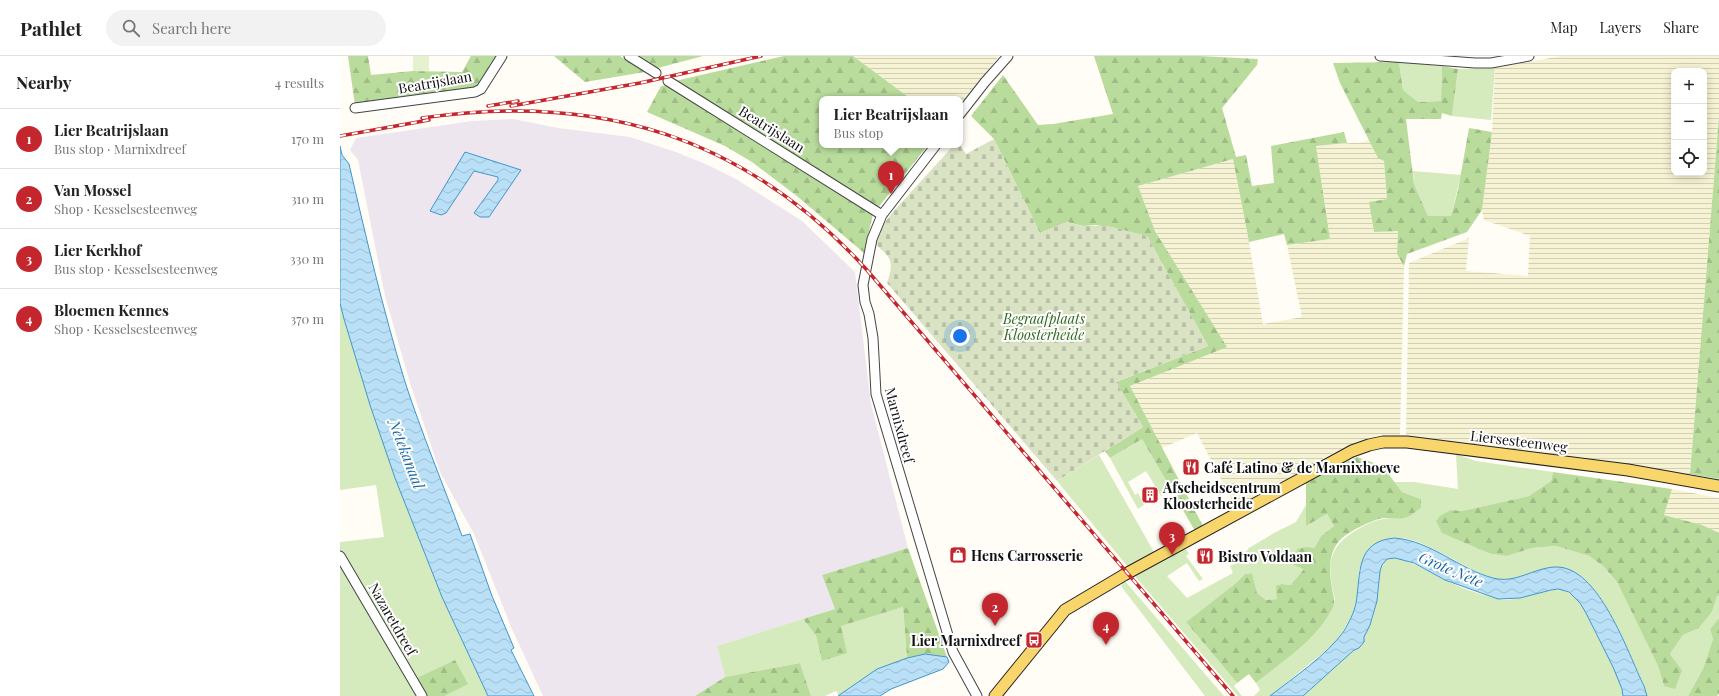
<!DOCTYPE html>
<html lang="en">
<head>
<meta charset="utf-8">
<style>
  body { margin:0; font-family:"Playfair Display",serif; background:#f2f2f2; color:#222 }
  .controls { position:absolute; right:12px; top:12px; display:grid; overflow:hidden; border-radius:8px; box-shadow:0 2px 10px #0003 }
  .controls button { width:36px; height:36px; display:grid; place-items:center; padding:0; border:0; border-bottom:1px solid #e0e0e0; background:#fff; color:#222; font:20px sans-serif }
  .you { position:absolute; left:620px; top:280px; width:14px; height:14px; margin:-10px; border:3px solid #fff; border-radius:50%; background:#1a73e8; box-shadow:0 0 0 6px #1a73e833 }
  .badge { display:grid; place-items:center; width:26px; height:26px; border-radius:50%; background:#c4262e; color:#fff; font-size:13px; font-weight:700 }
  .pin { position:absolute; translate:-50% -33px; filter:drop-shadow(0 1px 2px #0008) }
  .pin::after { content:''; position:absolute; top:21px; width:14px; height:12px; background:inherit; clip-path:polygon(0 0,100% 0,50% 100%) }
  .popup { position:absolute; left:479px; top:40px; width:144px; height:52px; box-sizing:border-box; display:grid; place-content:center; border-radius:8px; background:#fff; filter:drop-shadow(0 1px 3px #0005); font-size:13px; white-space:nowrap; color:#767676 }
  .popup b { font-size:15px; color:#222 }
  .popup::after { content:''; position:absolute; left:50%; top:100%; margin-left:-8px; border:8px solid transparent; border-top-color:#fff }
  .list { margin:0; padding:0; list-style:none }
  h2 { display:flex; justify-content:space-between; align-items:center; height:52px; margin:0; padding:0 16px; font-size:17px }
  h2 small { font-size:13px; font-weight:400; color:#767676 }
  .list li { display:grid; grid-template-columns:26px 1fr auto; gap:12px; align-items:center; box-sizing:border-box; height:60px; padding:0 16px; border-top:1px solid #e0e0e0 }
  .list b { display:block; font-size:15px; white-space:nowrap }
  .list p { margin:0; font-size:13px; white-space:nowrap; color:#767676 }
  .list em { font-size:13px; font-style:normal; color:#767676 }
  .icon { flex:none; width:22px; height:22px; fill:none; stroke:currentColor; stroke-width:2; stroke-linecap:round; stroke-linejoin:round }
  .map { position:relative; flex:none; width:1379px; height:640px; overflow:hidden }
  header { display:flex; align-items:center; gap:24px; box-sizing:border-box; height:56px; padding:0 20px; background:#fff; border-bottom:1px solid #e0e0e0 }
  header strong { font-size:19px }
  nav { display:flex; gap:22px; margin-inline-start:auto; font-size:14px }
  .search { width:280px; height:36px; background:#f2f2f2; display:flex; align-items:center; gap:10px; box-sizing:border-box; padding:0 14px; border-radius:22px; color:#767676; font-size:15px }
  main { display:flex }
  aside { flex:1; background:#fff }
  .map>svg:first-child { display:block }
  .industrial { fill:#eee6ef }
  .farmland { fill:url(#farmland-rules); fill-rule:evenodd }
  .grass { fill:#d5ebbd }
  .forest { fill:url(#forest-firs) }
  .cemetery { fill:url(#cemetery-stones) }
  .pitch { fill:#e6f2cf }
  .water { fill:url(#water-waves); stroke:#3f96cf }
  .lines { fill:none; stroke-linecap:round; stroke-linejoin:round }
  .minor-casing { stroke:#444; stroke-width:11 }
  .major-casing { stroke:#222; stroke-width:13 }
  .minor { stroke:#fff; stroke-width:9 }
  .major { stroke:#f9d66b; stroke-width:11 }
  .rail-casing { stroke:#c4262e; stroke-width:3.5 }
  .rail { stroke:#fff; stroke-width:2; stroke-dasharray:6; stroke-linecap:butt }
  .labels { text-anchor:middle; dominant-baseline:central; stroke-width:4; stroke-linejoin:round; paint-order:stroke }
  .street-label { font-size:14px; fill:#111; stroke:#fff }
  .park-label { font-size:14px; font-style:italic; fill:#2f6b1f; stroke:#fff }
  .poi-label { font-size:14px; font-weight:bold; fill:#111; stroke:#fff; text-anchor:start }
  .water-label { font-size:15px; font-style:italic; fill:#1768a6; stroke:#fff }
</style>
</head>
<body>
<header>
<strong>Pathlet</strong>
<div class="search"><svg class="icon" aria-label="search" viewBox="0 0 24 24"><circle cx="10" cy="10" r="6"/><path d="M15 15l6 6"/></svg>Search here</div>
<nav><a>Map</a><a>Layers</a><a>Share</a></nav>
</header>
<main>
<aside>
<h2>Nearby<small>4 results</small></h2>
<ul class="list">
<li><span class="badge">1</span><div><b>Lier Beatrijslaan</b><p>Bus stop · Marnixdreef</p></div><em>170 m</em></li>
<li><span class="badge">2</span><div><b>Van Mossel</b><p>Shop · Kesselsesteenweg</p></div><em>310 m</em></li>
<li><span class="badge">3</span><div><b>Lier Kerkhof</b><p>Bus stop · Kesselsesteenweg</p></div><em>330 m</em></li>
<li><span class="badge">4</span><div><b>Bloemen Kennes</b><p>Shop · Kesselsesteenweg</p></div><em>370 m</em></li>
</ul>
</aside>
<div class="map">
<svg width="1379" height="640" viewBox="0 0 1379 640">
  <defs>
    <pattern id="farmland-rules" width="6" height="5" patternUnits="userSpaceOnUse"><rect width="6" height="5" fill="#f6f3d4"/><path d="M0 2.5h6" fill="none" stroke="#d2cfb5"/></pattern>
    <pattern id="forest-firs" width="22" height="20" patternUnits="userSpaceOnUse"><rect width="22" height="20" fill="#b9dc9c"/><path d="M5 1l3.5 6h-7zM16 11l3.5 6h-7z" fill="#9ebc85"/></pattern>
    <pattern id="cemetery-stones" width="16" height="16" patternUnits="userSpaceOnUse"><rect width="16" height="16" fill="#d9e3c4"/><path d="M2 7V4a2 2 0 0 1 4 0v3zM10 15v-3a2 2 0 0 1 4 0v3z" fill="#b9c2a7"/></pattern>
    <pattern id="water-waves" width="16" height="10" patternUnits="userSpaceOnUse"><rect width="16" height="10" fill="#b9e0f7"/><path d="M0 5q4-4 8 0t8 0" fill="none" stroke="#9ebfd3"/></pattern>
  </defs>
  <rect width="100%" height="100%" fill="#fffdf5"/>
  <path class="industrial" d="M173,63L218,72L290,81L336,96L368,109L396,123L462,165L515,216L531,348L568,492L482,519L495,553L377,590L385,621L355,640H203L172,573L134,478L100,416L70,327L45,240L18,104L10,94L16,82L132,65Z"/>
  <path class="farmland" d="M513,0H659L620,50V43H571Z
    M1221,0H1379V60L1350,418L1066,379L1069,207L1129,182L1126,215L1188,220L1190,180L1144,164L1142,154L1152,76L1155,12ZM1334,15H1364V117H1334Z
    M1029,84L1038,102L1044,105L1047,143L1029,146L1034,176L1058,175L1057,198L1064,210L1060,380L1040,379L1017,386L991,398L896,452L857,377L822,392L790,330L886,291L815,175L798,130L893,103L909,186L923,268L962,261L947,189L990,183L976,90L1023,86Z
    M1332,433L1379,442V477L1362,469L1324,459Z"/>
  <path class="grass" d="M1059,6L1102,10L1101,45L1078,46L1063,34Z
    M1155,12L1151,64L1112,60L1118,13Z
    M1073,115L1121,119L1111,160H1088L1074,128Z
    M0,247L30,349L55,422L102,541L148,640H105L127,628L85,640H0V486L44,481L36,429L0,434Z
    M802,383L831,434L821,440L806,415L788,426L795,439L798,437L804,449L798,453L770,402Z
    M1116,398L1136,405L1213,416L1211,425L1189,440L1122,455L1111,454L1102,476L1151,498L1167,500L1192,492L1216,490L1249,500L1263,510L1277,526L1318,610L1324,630L1342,614L1330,598L1343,579L1359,572L1372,556L1377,539H1379V562L1370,573L1373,583L1363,613L1348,640H1307L1304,630C1290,600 1269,542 1243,523C1207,495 1189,531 1153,522C1127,515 1080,479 1056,482C1047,483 1036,490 1028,494L1019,514L1017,540L1013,557L1003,575L995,586L984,596L930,640H914L920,634L916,627L950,600L995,544C988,513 985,493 1015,475C1035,463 1041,462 1064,462L1081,443L1062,436L1054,426H1074L1118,433Z
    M759,399L814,496L788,511L717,425Z
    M966,449V470L987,458L994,470L981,480L973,493H957L953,509L965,513L951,529L942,528L937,543L926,544L917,537L912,517L905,518L896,527L846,566L897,627L894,630L902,640H898L794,519L844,490L849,498L846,500L863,523L859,525L847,507L827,520L847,542L893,517L890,510L898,506L909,492L934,477L956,466Z
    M1055,502C1074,506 1088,516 1105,524C1120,532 1137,537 1154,542C1176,549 1195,533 1216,534C1226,534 1234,539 1240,546C1246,555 1251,566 1255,576C1265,596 1280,618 1283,640H963L1014,594L1019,592L1033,562L1039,533L1040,515L1045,505L1047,503Z
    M784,524L884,640H865L781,530Z
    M563,551L567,602C542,611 520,625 499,640L496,635L485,640H471L460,607L385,621L377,590L463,563L476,580L482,604L500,570Z"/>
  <path class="forest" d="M8,0H28L31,19L73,15L122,16L131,0H159L138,31L15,49Z
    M214,0H280L305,16L245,26Z
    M297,0H363L318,12Z
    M444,0H513L571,43H482V89H588L533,158L524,197L458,141L412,106L385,90L307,56L321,30L339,28L335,25Z
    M754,0H860L918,3L917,9L882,52L896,101L906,99L912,130L934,127L931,90L1004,76L1007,87L976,90L990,183L947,189L944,178L909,186L893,103L798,130L815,175L887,291L790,330L863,470L855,475L802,383L770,402L765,395L803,371L776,326L868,290L807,180L756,169L743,170L727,166L700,177L654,83L631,60L663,19L698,69L713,68L773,58Z
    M1059,6L1063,34L1078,46L1101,45L1102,10L1118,13L1112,60L1102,57L1101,63H1066L1074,128L1088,160H1111L1118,134L1129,72L1152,76L1142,154L1127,176L1067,198L1064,210L1057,198L1058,175L1034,176L1029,146L1047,143L1044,105L1038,102L1000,27L993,7Z
    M1379,60V423L1350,418Z
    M1017,401L1034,407L1050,420L1062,436L1081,443V452C1076,455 1069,462 1063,462C1057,463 1051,462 1045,462C1033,463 1010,475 1001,483C988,496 989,515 992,532C993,539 996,546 992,553C976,584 943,605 916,627L909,618L897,627L846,566L896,527L905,518L912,517L917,537L926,544L937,543L936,530L942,528L951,529L964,513L953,509L957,493L967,491L974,492L981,480L994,470L987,458L966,470V425Z
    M1213,416L1332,433L1324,459L1362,469L1379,477V539L1377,540L1372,556L1359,572L1343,579L1330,598L1342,614L1335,633L1324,630L1318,610L1277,526L1263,510L1249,500L1216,490L1192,492L1167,500L1151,498L1102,477L1096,465L1100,460L1111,454L1122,455L1189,440L1211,425Z
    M568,492L607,601L585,598L567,602L563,551L501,570L507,597L482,605L476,580L463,563L495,553L482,519Z
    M1379,562V638L1377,640H1348L1363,613L1373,583L1370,573Z
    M115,604L128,628L105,640H85L75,623Z
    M460,607L471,640H355L385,621Z"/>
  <path class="cemetery" d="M654,83L700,177L727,166L743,170H768L807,180L868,290L776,326L803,371L717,425L547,227C554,206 552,202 536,189L540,173L552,157L614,89H620L626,98Z"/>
  <path class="pitch" d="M73,0H89V15H73Z"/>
  <path class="water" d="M0,90L2,99L9,108C26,181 43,254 65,326C82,378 103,428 122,480L130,478L152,540L174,592L171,594L194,640H148L102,541L55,422L30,349L4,263L0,247Z
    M125,96L181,114L149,161H140L134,157L158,124V121L134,115L106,157L101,159L90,155Z
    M1055,482C1091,485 1119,513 1153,522C1176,528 1193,512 1215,511C1259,509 1288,598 1304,630L1307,640H1283L1282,633L1273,611L1246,557L1240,547L1229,536L1218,533L1211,534L1180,542L1158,543L1105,524L1074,507L1055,502L1047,503L1042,509L1040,515L1037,545L1030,569L1024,581V586L1019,592L1014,594L963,640H930C953,622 987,599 1004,575C1009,566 1014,557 1016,547C1021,518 1015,485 1055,482Z
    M585,598L607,601L609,606L603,613L551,633L540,640H498L537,613L567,602Z"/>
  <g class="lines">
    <g class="minor-casing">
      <path id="minor" d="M289,0L316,17
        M1040,0L1135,7H1151L1189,0
        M328,25L542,159
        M15,52L135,36L141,33L162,0
        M620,58L645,26L668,0
        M596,89L542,159L532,183L523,229L525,246L529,258L533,282L536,338L613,596L637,640
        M0,500L82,640"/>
    </g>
    <g class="major-casing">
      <path id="major" d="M655,640L725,554L784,519L990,407L1012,395L1029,389L1043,386H1067L1288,414L1379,430"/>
    </g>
    <use href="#minor" class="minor"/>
    <use href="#major" class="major"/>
    <g class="rail-casing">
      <path id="rail" d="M148,50L178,45
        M171,50L300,27L421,0
        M82,62C258,36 405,80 526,213L893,640
        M0,80L89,64"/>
    </g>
    <use href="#rail" class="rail"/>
  </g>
  <defs>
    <g id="restaurant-square" transform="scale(0.9)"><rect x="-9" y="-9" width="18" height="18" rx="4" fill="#c4262e" stroke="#fff"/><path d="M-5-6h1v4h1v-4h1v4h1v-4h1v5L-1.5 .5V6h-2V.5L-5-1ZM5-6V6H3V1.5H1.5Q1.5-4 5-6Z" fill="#fff"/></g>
    <g id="building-square" transform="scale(0.9)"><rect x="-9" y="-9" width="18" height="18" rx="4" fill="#c4262e" stroke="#fff"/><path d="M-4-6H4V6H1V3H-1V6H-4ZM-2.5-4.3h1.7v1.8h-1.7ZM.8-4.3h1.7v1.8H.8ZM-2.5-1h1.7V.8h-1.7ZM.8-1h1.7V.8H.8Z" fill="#fff"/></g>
    <g id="shop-square" transform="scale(0.9)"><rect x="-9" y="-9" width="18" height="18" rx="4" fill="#c4262e" stroke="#fff"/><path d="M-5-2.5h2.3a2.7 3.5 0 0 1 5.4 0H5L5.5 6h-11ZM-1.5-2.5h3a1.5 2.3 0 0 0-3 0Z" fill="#fff"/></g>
    <g id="bus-square" transform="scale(0.9)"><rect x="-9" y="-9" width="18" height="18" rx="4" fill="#c4262e" stroke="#fff"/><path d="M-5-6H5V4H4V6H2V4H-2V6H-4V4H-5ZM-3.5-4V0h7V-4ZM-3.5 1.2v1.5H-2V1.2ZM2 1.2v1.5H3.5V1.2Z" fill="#fff"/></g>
  </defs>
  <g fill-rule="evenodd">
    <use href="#restaurant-square" x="851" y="411"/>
    <use href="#building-square" x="810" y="439"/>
    <use href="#shop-square" x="618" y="499"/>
    <use href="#restaurant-square" x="865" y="500"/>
    <use href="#bus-square" x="694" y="584"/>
  </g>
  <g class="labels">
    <g class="street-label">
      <text transform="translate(95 26) rotate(-10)">Beatrijslaan</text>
      <text transform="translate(432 73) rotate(32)">Beatrijslaan</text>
      <text transform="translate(560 369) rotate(75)">Marnixdreef</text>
      <text transform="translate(1179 385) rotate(7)">Liersesteenweg</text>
      <text transform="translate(53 563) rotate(60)">Nazaretdreef</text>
    </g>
    <g class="park-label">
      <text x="704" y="262">Begraafplaats<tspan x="704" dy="16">Kloosterheide</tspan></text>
    </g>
    <g class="poi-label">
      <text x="864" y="411">Café Latino &amp; de Marnixhoeve</text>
      <text x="823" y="431">Afscheidscentrum<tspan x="823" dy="16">Kloosterheide</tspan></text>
      <text x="631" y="499">Hens Carrosserie</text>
      <text x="878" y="500">Bistro Voldaan</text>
      <text x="681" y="584" text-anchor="end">Lier Marnixdreef</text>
    </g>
    <g class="water-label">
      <text transform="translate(67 398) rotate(69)">Netekanaal</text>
      <text transform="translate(1111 513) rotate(23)">Grote Nete</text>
    </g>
  </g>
</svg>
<div class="controls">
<button>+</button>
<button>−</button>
<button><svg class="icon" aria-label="locate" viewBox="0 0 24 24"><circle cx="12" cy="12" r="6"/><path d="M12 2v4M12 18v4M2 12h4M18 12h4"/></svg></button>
</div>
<div class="you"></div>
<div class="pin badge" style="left:551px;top:138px">1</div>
<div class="popup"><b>Lier Beatrijslaan</b>Bus stop</div>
<div class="pin badge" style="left:655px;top:570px">2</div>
<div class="pin badge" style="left:832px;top:499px">3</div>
<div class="pin badge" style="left:766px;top:589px">4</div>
</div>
</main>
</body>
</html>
